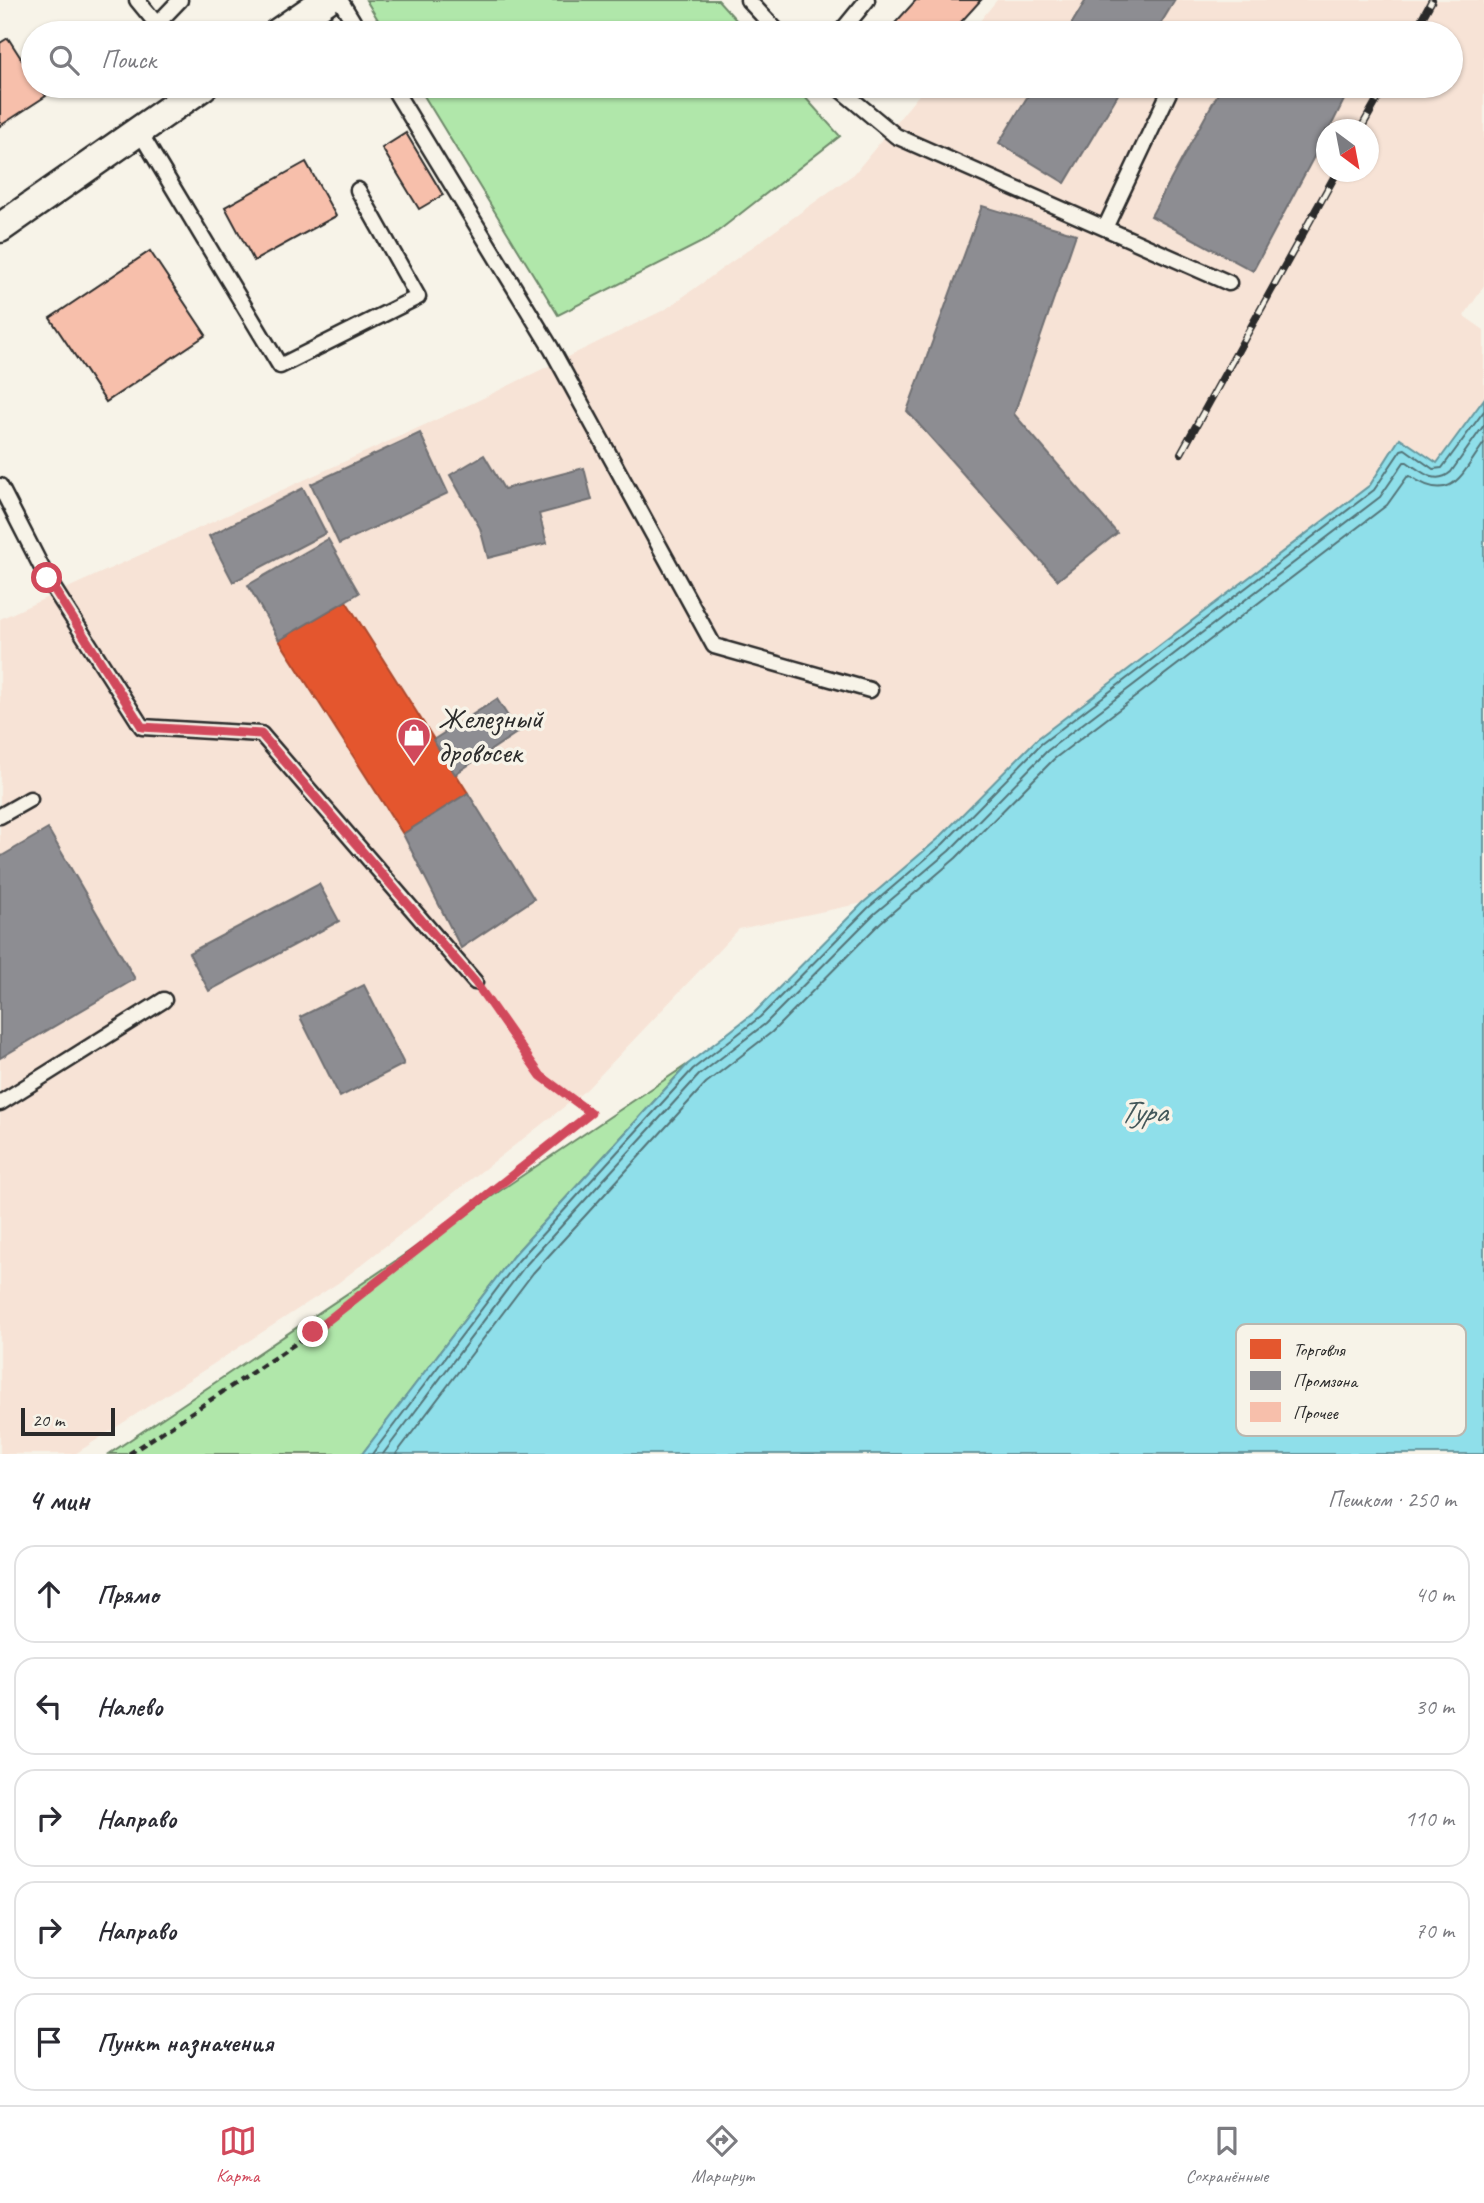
<!DOCTYPE html>
<html lang="ru">
<head>
<meta charset="utf-8">
<style>
  body { margin:0; font-family:Caveat,sans-serif; background:#f2f2f3; color:#2b2b33 }
  .compass { position:absolute; left:1316px; top:119px; width:63px; height:63px; border-radius:50%; background:#fff; box-shadow:0 2px 5px #0004; rotate:148deg }
  .scale { position:absolute; left:21px; bottom:18px; width:94px; box-sizing:border-box; padding-left:7px; border:4px solid #2b2b2b; border-top:0; font-size:19px; line-height:24px; white-space:nowrap; color:#2b2b2b; -webkit-text-stroke:5px #f7f3e8; paint-order:stroke }
  .stop { position:absolute; width:21px; height:21px; margin:-16px; border:5px solid #d1495b; border-radius:50%; background:#fff }
  .stop.end { background:#d1495b; border-color:#fff; box-shadow:0 2px 7px #0008 }
  .list { margin:0; padding:0; list-style:none }
  h2 { display:flex; justify-content:space-between; align-items:center; height:91px; margin:0; padding:0 28px; font-size:30px }
  h2 small { font-size:23px; font-weight:400; color:#7c7c81 }
  .list li { display:grid; grid-template-columns:46px 1fr auto; gap:21px; align-items:center; box-sizing:border-box; height:98px; margin:0 14px 14px; padding:0 14px; border:2px solid #e1e1e2; border-radius:21px }
  .list b { display:block; font-size:26px; white-space:nowrap }
  .list em { font-size:23px; font-style:normal; color:#7c7c81 }
  .icon { flex:none; width:38px; height:38px; fill:none; stroke:currentColor; stroke-width:2; stroke-linecap:round; stroke-linejoin:round }
  .map { position:relative; flex:none; width:1484px; height:1454px; overflow:hidden }
  .search { position:absolute; background:#fff; box-shadow:0 2px 5px #0004; left:21px; right:21px; top:21px; height:77px; display:flex; align-items:center; gap:18px; box-sizing:border-box; padding:0 24px; border-radius:38px; color:#7c7c81; font-size:26px }
  .sheet { height:651px; background:#fff }
  nav { display:flex; justify-content:space-around; align-items:center; box-sizing:border-box; height:98px; border-top:2px solid #e1e1e2; background:#fff; font-size:19px; color:#7c7c81 }
  nav a { display:grid; justify-items:center; gap:4px }
  nav .on { color:#d1495b }
  .map>svg:first-child { display:block }
  .built { fill:#f7e3d6; fill-rule:evenodd }
  .green { fill:#b0e7aa; stroke:#6e896a; stroke-width:2 }
  .water { fill:#8fdfea; stroke:#67979e; stroke-width:2 }
  .shops { fill:#e4572e; stroke:#ac4a2d; stroke-width:2 }
  .industry { fill:#8d8d92; stroke:#707073; stroke-width:2 }
  .lines { fill:none; stroke-linecap:round; stroke-linejoin:round }
  .shore { stroke:#537377; stroke-width:2 }
  .building { fill:#f7bfab; stroke:#2b2b2b; stroke-width:2 }
  .service-casing { stroke:#2b2b2b; stroke-width:19 }
  .minor-casing { stroke:#2b2b2b; stroke-width:33 }
  .path { stroke:#2b2b2b; stroke-width:4.5; stroke-dasharray:7 5; stroke-linecap:butt }
  .service { stroke:#f7f3e8; stroke-width:14 }
  .minor { stroke:#f7f3e8; stroke-width:28 }
  .rail-casing { stroke:#2b2b2b; stroke-width:8 }
  .rail { stroke:#f7f3e8; stroke-width:5; stroke-dasharray:16; stroke-linecap:butt }
  .route { stroke:#d1495b; stroke-width:9 }
  .labels { text-anchor:middle; dominant-baseline:central; stroke-width:7; stroke-linejoin:round; paint-order:stroke }
  .poi-label { font-size:30px; fill:#2b2b2b; stroke:#f7f3e8; text-anchor:start }
  .water-label { font-size:32px; font-style:italic; fill:#44585b; stroke:#f7f3e8 }
  .key { fill:#f7f3e8; stroke:#bab7af; stroke-width:2 }
  .key-label { font-size:19px; fill:#2b2b2b }
</style>
</head>
<body>
<div class="map">
<svg width="1484" height="1454" viewBox="0 0 1484 1454">
  <rect width="100%" height="100%" fill="#f7f3e8"/>
  <filter id="ink" filterUnits="userSpaceOnUse"><feTurbulence type="fractalNoise" baseFrequency=".0143" numOctaves="2"/><feDisplacementMap in="SourceGraphic" scale="14" xChannelSelector="R" yChannelSelector="G"/><feConvolveMatrix kernelMatrix="1 2 1 2 8 2 1 2 1" color-interpolation-filters="sRGB"/></filter>
  <g filter="url(#ink)">
    <path class="built" d="M997,0H1484V286L1464,316L1484,330V399L1437,463L1400,438L1370,485L1037,739L938,839L863,903L739,929L587,1089L338,1283L75,1454H0V619L477,401L666,309L854,174L926,86H1451V33H970ZM1326,130H1368V172H1326Z"/>
    <path class="green" d="M366,0H718L748,33H386Z
      M418,86H795L840,136L708,239L558,315Z
      M688,1064L513,1256L362,1454H109Z"/>
    <path class="water" d="M1484,399V1454H362L513,1256L688,1064L755,1012L863,903L938,839L1037,739L1370,485L1400,438L1437,463Z"/>
    <path class="shops" d="M346,601L468,793L403,834L279,640Z"/>
    <path class="industry" d="M1086,0H1175L1155,33H1066Z
      M1034,86H1123L1065,183L999,143Z
      M1222,86H1317L1344,100L1329,130H1326V134L1253,271L1151,216Z
      M982,206L1076,234L1014,414L1117,533L1058,580L907,411Z
      M420,433L448,493L339,544L311,484Z
      M484,455L504,489L584,468L592,500L539,514L547,543L488,558L480,528L450,475Z
      M303,488L326,533L233,582L209,536Z
      M328,539L359,593L279,640L248,585Z
      M497,699L518,732L455,774L433,740Z
      M468,793L534,899L461,948L403,834Z
      M48,829L135,979L0,1058V857Z
      M319,884L339,921L209,991L189,953Z
      M364,985L404,1064L340,1097L300,1017Z"/>
    <g class="lines">
      <path class="shore" d="M372,1454L518,1261L693,1069L760,1017L868,908L943,844L1041,744L1374,490L1401,450L1405,449L1433,469L1442,468L1484,411
        M383,1454L525,1266L699,1075L765,1024L874,914L949,851L1047,751L1380,497L1404,462H1407C1421,471 1435,486 1451,472L1484,425
        M396,1454L533,1273L706,1083L772,1032L881,922L956,858L1054,759L1387,505L1407,477L1410,476C1452,505 1461,475 1484,443"/>
    </g>
    <path class="building" d="M916,0H981L951,33H886Z
      M8,38L33,77V86H39L46,96L0,126V43Z
      M406,133L443,195L419,209L382,148Z
      M306,162L336,216L254,261L225,207Z
      M150,251L206,335L106,402L50,318Z"/>
    <g class="lines">
      <g class="service-casing">
        <path id="service" d="M137,0L164,33
          M340,0L360,33
          M748,0L779,33
          M157,24L180,0
          M840,33L867,0
          M392,86L551,348L714,646L870,690
          M836,86L896,136L1229,283
          M139,131L280,366L418,297L358,190
          M1105,228L1172,86
          M0,486L47,578L142,727L261,734L475,982
          M0,816L30,799
          M0,1103L164,1000"/>
      </g>
      <g class="minor-casing">
        <path id="minor" d="M278,33L326,0
          M0,228L203,86"/>
      </g>
      <path class="path" d="M129,1454L313,1332L591,1113L541,1076L487,999"/>
      <use href="#service" class="service"/>
      <use href="#minor" class="minor"/>
      <g class="rail-casing">
        <path id="rail" d="M1414,33L1432,0
          M1360,130L1385,86
          M1181,453L1337,172"/>
      </g>
      <use href="#rail" class="rail"/>
    </g>
  </g>
  <g class="lines" filter="url(#ink)">
    <path class="route" d="M47,578L142,727L261,734L475,982L541,1076L591,1113L313,1332"/>
  </g>
  <defs>
    <g id="shop-pin" transform="scale(1.75)"><path d="M0 17L-7.5 6A9.5 9.5 0 1 1 7.5 6Z" fill="#d1495b" stroke="#f7f3e8"/><path d="M-5-2.5h2.3a2.7 3.5 0 0 1 5.4 0H5L5.5 6h-11ZM-1.5-2.5h3a1.5 2.3 0 0 0-3 0Z" fill="#fff"/></g>
  </defs>
  <g fill-rule="evenodd">
    <use href="#shop-pin" x="414" y="735"/>
  </g>
  <g class="labels">
    <g class="poi-label">
      <text x="438" y="718">Железный<tspan x="438" dy="34">дровосек</tspan></text>
    </g>
    <g class="water-label">
      <text x="1143" y="1111">Тура</text>
    </g>
  </g>
  <rect x="1236" y="1324" width="230" height="112" rx="10" class="key"/>
  <rect x="1250" y="1339" width="31" height="20" fill="#e4572e"/>
  <rect x="1250" y="1371" width="31" height="19" fill="#8d8d92"/>
  <rect x="1250" y="1402" width="31" height="20" fill="#f7bfab"/>
  <g class="key-label">
    <text x="1293" y="1356">Торговля</text>
    <text x="1293" y="1387">Промзона</text>
    <text x="1293" y="1419">Прочее</text>
  </g>
</svg>
<svg class="compass" viewBox="-18 -18 36 36"><path d="M0-13l5 13h-10z" fill="#e53935"/><path d="M0 13l5-13h-10z" fill="#7c7c81"/></svg>
<div class="scale">20 m</div>
<div class="stop" style="left:47px;top:578px"></div>
<div class="stop end" style="left:313px;top:1332px"></div>
<div class="search"><svg class="icon" aria-label="search" viewBox="0 0 24 24"><circle cx="10" cy="10" r="6"/><path d="M15 15l6 6"/></svg>Поиск</div>
</div>
<section class="sheet">
<h2>4 мин<small>Пешком · 250 m</small></h2>
<ul class="list">
<li><svg class="icon" aria-label="ahead" viewBox="0 0 24 24"><path d="M12 20V5M6 11l6-6 6 6"/></svg><div><b>Прямо</b></div><em>40 m</em></li>
<li><svg class="icon" aria-label="left" viewBox="0 0 24 24"><path d="M17 20v-9H6M10 6l-5 5 5 5"/></svg><div><b>Налево</b></div><em>30 m</em></li>
<li><svg class="icon" aria-label="right" viewBox="0 0 24 24"><path d="M7 20v-9h11M14 6l5 5-5 5"/></svg><div><b>Направо</b></div><em>110 m</em></li>
<li><svg class="icon" aria-label="right" viewBox="0 0 24 24"><path d="M7 20v-9h11M14 6l5 5-5 5"/></svg><div><b>Направо</b></div><em>70 m</em></li>
<li><svg class="icon" aria-label="arrive" viewBox="0 0 24 24"><path d="M6 21V4h12l-3 4 3 4H6"/></svg><div><b>Пункт назначения</b></div></li>
</ul>
</section>
<nav>
<a class="on"><svg class="icon" aria-label="map" viewBox="0 0 24 24"><path d="M3 6l6-2 6 2 6-2v14l-6 2-6-2-6 2zM9 4v14M15 6v14"/></svg>Карта</a>
<a><svg class="icon" aria-label="directions" viewBox="0 0 24 24"><path d="M12 3l9 9-9 9-9-9zM9 14v-3h6M13 9l2 2-2 2"/></svg>Маршрут</a>
<a><svg class="icon" aria-label="saved" viewBox="0 0 24 24"><path d="M7 4h10v16l-5-4-5 4z"/></svg>Сохранённые</a>
</nav>
</body>
</html>
